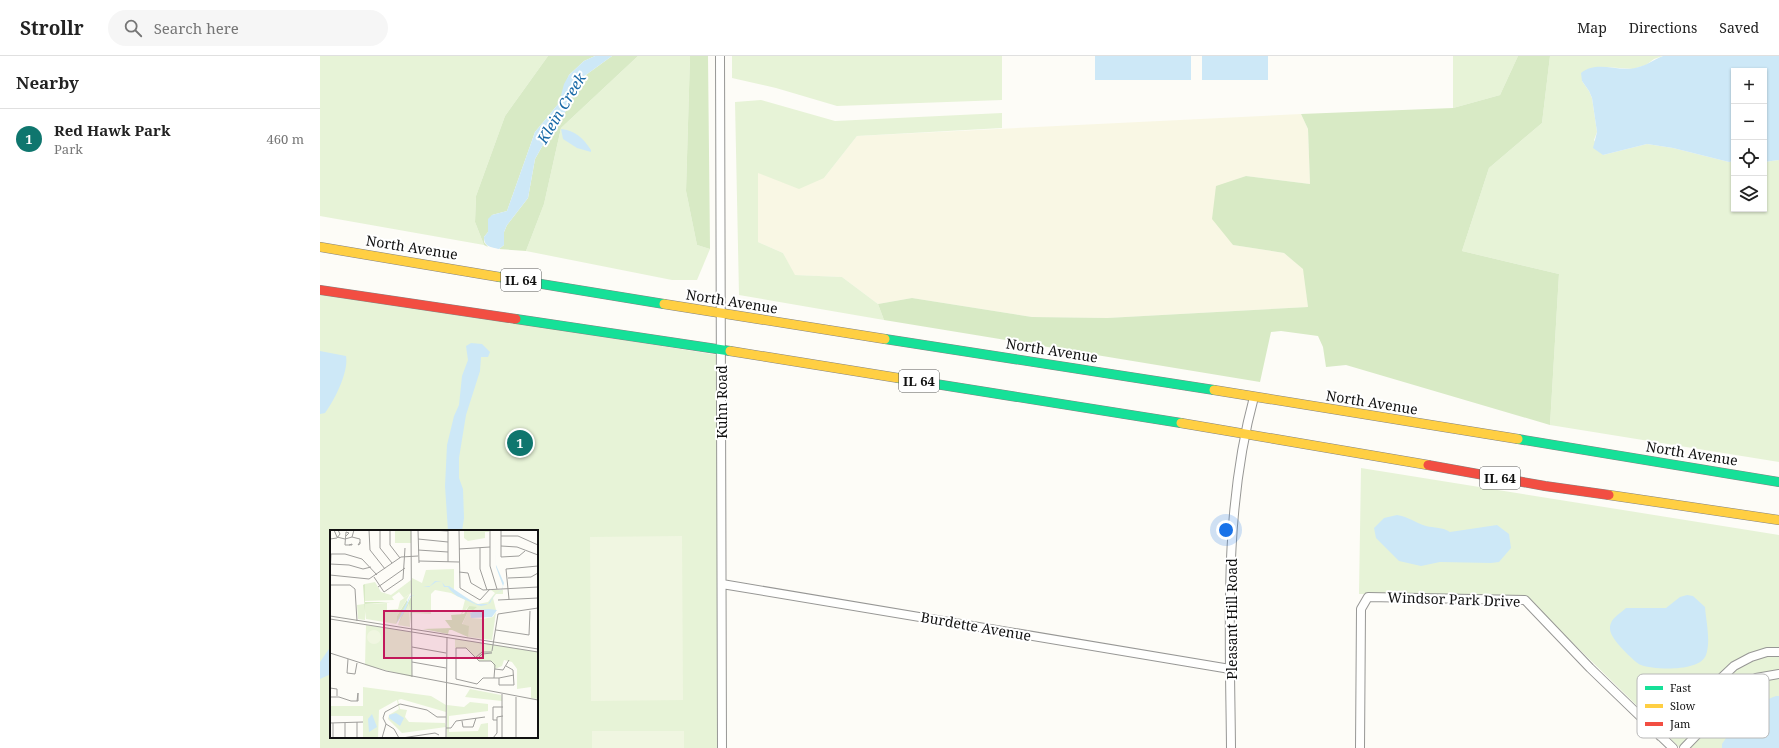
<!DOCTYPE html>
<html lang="en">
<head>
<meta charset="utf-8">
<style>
  body { margin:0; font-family:"Noto Serif",serif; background:#f6f6f6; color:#222 }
  .controls { position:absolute; right:12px; top:12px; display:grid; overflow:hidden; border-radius:0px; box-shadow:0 1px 3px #0004 }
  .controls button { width:36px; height:36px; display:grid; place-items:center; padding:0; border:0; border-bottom:1px solid #e0e0e0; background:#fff; color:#222; font:20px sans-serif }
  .you { position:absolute; left:906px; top:474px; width:14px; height:14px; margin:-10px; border:3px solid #fff; border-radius:50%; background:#1a73e8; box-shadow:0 0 0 6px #1a73e833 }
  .badge { display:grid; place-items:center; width:26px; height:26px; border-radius:50%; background:#0f766e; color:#fff; font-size:13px; font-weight:700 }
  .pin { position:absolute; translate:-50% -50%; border:2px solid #fff; box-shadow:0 1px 4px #0006 }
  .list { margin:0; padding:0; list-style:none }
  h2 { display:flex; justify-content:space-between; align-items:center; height:52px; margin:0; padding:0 16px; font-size:17px }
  h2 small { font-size:13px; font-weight:400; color:#767676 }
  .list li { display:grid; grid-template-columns:26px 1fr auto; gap:12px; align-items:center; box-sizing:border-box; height:60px; padding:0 16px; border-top:1px solid #e0e0e0 }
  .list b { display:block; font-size:15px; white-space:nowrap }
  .list p { margin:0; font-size:13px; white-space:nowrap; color:#767676 }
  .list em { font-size:13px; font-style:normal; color:#767676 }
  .icon { flex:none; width:22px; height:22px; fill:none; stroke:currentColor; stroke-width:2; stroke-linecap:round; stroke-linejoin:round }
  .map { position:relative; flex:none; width:1459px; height:692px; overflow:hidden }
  header { display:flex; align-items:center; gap:24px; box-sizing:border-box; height:56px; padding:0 20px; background:#fff; border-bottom:1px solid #e0e0e0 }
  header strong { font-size:19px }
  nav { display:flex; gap:22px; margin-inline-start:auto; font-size:14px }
  .search { width:280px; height:36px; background:#f6f6f6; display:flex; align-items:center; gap:10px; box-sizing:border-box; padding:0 14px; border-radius:22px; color:#767676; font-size:15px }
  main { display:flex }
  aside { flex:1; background:#fff }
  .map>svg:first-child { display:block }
  .farmland { fill:#f9f7e4 }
  .green { fill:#e7f3d7; fill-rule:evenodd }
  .forest { fill:#d8eac5 }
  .pitch { fill:#f0f6e1 }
  .water { fill:#cde8f7 }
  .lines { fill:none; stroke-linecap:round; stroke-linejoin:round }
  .street-casing { stroke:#979795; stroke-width:10 }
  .fast-casing { stroke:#858482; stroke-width:10 }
  .slow-casing { stroke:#858482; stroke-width:10 }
  .jam-casing { stroke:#858482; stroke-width:10 }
  .street { stroke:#fffffe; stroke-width:8 }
  .fast { stroke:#16e098; stroke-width:9 }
  .slow { stroke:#ffcf43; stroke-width:9 }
  .jam { stroke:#f24e42; stroke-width:9 }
  .labels { text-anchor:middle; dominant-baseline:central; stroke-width:4; stroke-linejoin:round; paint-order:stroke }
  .shield { fill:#fff; stroke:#585858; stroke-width:1 }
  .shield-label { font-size:13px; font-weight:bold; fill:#111 }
  .street-label { font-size:14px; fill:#111; stroke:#fff }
  .water-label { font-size:15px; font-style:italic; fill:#1768a6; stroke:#fff }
  .inset-road { fill:none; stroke:#9f9e9b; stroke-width:1 }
  .view { fill:#c2185b; fill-opacity:0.15; stroke:#c2185b; stroke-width:2 }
  .inset-edge { fill:none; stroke:#111; stroke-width:2 }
  .key { fill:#fff; stroke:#b8b8b8; stroke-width:1 }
  .key-label { font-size:11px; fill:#111 }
</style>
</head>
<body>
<header>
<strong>Strollr</strong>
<div class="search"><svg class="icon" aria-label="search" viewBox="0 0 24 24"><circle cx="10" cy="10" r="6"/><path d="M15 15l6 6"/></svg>Search here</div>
<nav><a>Map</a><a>Directions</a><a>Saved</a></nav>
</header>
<main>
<aside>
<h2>Nearby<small></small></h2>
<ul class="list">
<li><span class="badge">1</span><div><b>Red Hawk Park</b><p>Park</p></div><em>460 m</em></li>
</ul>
</aside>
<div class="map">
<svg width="1459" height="692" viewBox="0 0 1459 692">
  <rect width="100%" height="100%" fill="#fdfcf7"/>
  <path class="farmland" d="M981,58L988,73L990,128L926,120L896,131L913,189L964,197L984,213L988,251L787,262L712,261L592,242L558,248L522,221L474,219L463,197L438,186V117L504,122L537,80Z"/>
  <path class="green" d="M0,0H228L185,60L156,140L155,166L164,189L0,160Z
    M318,0H370L366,135L377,189L390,193L377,224H352L206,195L224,148L241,72Z
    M412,0H682V44L517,50L456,32L412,22Z
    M1133,0H1198L1180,39L1133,52Z
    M1230,0H1343L1334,3L1326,9L1313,13L1285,11L1262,25L1269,35L1272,42L1277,76L1274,84L1283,99L1327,88L1353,92L1409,106L1414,105V153H1444V106L1459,104V406L1230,369L1239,218L1142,195L1169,112L1222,67Z
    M441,44L515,65L682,57V72L537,80L504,122L479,133L438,117V186L463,197L475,219L522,221L558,248L564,264L419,239L415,46Z
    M0,236L398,299L402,692H0ZM11,475H217V681H11Z
    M1041,412L1459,479V692H1360L1204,539L1039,538Z"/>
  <path class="forest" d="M228,0H275L264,5L249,19L239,47L215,76L187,155L172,159L168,176L164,181V186L168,191L164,189L155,166L156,140L185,60Z
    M292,0H318L241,72L224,148L206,195L179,193L184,189V176L187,169L208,142L215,103L233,71L244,58L251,46L255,31L263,21Z
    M370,0H388L390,193L377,189L366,135Z
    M1198,0H1230L1222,67L1169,112L1142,195L1239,218L1230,369L1026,309L1006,311L1003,291L998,280L961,275L951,276L940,326L564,264L558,248L592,242L712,261L787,262L988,251L983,213L964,197L913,189L892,163L896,130L926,120L990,128L988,73L981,58L1133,52L1180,39Z"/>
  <path class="pitch" d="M362,480L363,644L271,645L270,481Z
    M272,675H364V692H272Z"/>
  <path class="water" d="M275,0H292L263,21L255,31L251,46L244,58L233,71L215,103L208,142L187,169L184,176V189L179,193C171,191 164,191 164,181L168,176V163L172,159L187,155L215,76L239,47L244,28L249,19L264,5Z
    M775,0H871V24H775Z
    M882,0H948V24H882Z
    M1343,0H1459V104L1444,106V15H1414V105L1409,106L1353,92L1327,88L1283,99L1273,92L1277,76L1272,42L1269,35L1262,25L1261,17C1277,4 1297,16 1315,12C1326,10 1333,4 1343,0Z
    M241,73C255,74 264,83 271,94V96L257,92L243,83Z
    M151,287L162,288L170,296L168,301H161L160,315L146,359L139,402V422L143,433L144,462L142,475H128L125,430L127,389L134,360L139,349L142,320L148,304L146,290Z
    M0,295L26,300C29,316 14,345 5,357L0,358Z
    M1077,459C1087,460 1096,467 1106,470C1114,472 1123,471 1130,476L1177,469L1189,478L1191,492L1179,506L1171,507L1120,506L1101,510L1079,505L1056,482L1054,472L1064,462Z
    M1367,539L1373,540L1385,551C1386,565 1391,585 1386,599C1380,616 1334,614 1321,609C1315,607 1296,587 1293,581C1290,577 1289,571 1291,567C1293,561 1302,556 1306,552H1346L1360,541Z
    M11,590V618L0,623V606Z
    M1456,640H1459V692H1402V688C1417,666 1431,649 1456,640Z"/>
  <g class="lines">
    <g class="street-casing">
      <path id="street" d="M400,0L402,692
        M402,528L910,613
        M1340,680L1414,610L1431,601L1447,596H1459
        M911,692C910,575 903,455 934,341
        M1040,692L1041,553L1048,541L1205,544L1270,612L1353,692
        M1364,692L1423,631L1436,622L1459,618"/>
    </g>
    <g class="fast-casing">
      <path id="fast" d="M179,221L344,248
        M196,263L410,295
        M565,283L894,334
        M578,322L861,367
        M1198,383L1459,426"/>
    </g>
    <g class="slow-casing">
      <path id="slow" d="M0,191L179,221
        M344,248L565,283
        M410,295L578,322
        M894,334L1198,383
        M861,367L1108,409
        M1289,439L1459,464"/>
    </g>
    <g class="jam-casing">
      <path id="jam" d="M0,234L196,263
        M1108,409L1225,430L1289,439"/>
    </g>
    <use href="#street" class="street"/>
    <use href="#fast" class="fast"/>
    <use href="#slow" class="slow"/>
    <use href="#jam" class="jam"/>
  </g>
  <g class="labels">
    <g class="shield">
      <rect x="181" y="213" width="40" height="22" rx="3"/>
      <rect x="579" y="314" width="40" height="22" rx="3"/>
      <rect x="1160" y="411" width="40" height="22" rx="3"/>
    </g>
    <g class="shield-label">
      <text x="201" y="224">IL 64</text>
      <text x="599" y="325">IL 64</text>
      <text x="1180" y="422">IL 64</text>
    </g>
    <g class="street-label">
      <text transform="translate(92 191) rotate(9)">North Avenue</text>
      <text transform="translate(412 245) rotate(9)">North Avenue</text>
      <text transform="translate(732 294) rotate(9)">North Avenue</text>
      <text transform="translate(401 346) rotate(-90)">Kuhn Road</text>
      <text transform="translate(1052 346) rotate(9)">North Avenue</text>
      <text transform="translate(1372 397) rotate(9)">North Avenue</text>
      <text transform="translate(1134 543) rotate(2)">Windsor Park Drive</text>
      <text transform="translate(911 563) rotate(-90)">Pleasant Hill Road</text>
      <text transform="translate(656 570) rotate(10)">Burdette Avenue</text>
    </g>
    <g class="water-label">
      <text transform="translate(241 52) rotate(-59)">Klein Creek</text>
    </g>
  </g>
  <g transform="translate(10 474)">
    <rect width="208" height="208" fill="#fdfcf7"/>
    <path d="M65,0H81V13H65ZM134,0H159V2H155V8L138,11L134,8ZM124,39V62L148,74L158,72L165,63L161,60H173V64H166L163,68L166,80H148L140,83L141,88L152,89L163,87L166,82L162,110L138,107V96L132,95L139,79H142L139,76L131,85L135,70L121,63L105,60L101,64V84L82,83V48L92,53L96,40ZM81,50V63L74,68L69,62L62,67L64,70L35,71V54L45,52L51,62L61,65ZM80,64L67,86L66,94L36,89L34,74L57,73V80L68,79L70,71ZM79,72L80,97L68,95L71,86ZM34,74L35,83V90L28,89L27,75ZM36,95L81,102L82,147L35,135ZM125,109L208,122V169L201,168V157L187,159V139L182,132L174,130L172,136L165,139L162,131H149L136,118H125ZM33,157L101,166L116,175V182L71,169L68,170L70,179L77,180L75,187L79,192L115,193L116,197L72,203L58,189L59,185L69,179L67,170L49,180L48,208H33V186H0V176H33ZM140,159L171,165L172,171L135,167ZM140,172L158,174V181L119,186V202L148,201L151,194L158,193V208H117V175L134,177Z" fill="#e7f3d7"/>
    <path d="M35,54V72H61L35,74V83L33,55ZM80,65L77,70V75L81,67V95L79,73L68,95L76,77L66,94L67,86ZM139,76L147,77L143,80L139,79L132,94L139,96L138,107L122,100H119L118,104L93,99L121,98L115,90H122L121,85L134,84Z" fill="#d8eac5"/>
    <path d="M37 107a7 7 0 1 1 14 0a7 7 0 1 1-14 0Z" fill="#f0f6e1"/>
    <path d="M165,0L166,35L174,53H208H174L172,60L165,64L160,73L156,75L151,76L147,75L127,66L121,61L118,57H114L112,52H106L99,57L93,56L85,65L80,67L75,81L66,94L80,66L85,65L93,56H100L105,51L112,52L115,56H119L146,74H158L165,64L171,61L173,56L166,37ZM148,80L159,79L167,80L162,87L141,88L140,83ZM66,183L74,188L70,196L59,188V185ZM42,184L47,197L39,202L38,189Z" fill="#cde8f7"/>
    <path class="inset-road" d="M4,0L7,7L15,9L22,7L24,0M39,0L40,20L55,39M50,0V18L62,33M60,0V15L70,28M81,0L82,147M88,0L89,33M101,0L118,1M118,0V32M129,0L130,58L150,70L160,59M160,0V36L167,59M16,6L19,3L16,2L15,14V15H22V14L19,15M171,6H188L208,15M22,7L30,9V14L28,15L30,12M0,9L7,8L10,4L8,0M88,9L118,12M171,16L187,17L208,25M150,18V39L157,60M129,19L160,17M88,20L118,22M171,27V0M171,27L189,26L195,21M89,31L129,32M0,34L19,35L33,39L41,37M176,39L208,36M176,39L179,69M129,42L138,43L141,53L153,60L208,57M0,45L39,49L71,27L88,26M0,45L1,24H15L32,29L47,45M44,47L54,62L73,49L75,18M178,48L201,47L208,43M0,55H20L25,59L27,91M48,57L75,38M168,70L208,68M0,86L208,119M0,89L208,122M166,100L199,105L200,81M82,117L116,123M162,121L168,84L208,78M0,123L56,141L208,170M145,128L152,122H162M18,129L17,143L25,144L27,133M147,129L152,124L162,123M82,132L116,138M165,139L173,140L179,130M164,148L165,135L161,131H149L136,118H126V149L147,154L153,148H169L184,145M169,148V155H184L183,140L176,136M0,158L7,159V166M172,164V208M0,167H9L21,171H28V163L27,171M167,190H163V177H173M132,191L133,197H143L146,188M0,193L33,192M56,194L53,188L55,182L70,174L97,180L107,187H116M56,194L64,199L69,208M116,198H121L126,191L155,187M3,208V193M15,208V193M27,208V192M52,208L56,194M72,208L105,203L109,205M116,208L117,107M163,208L167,203V187L173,186M186,208V167"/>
    <path class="view" d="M54,81H153V128H54Z"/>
    <rect width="208" height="208" class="inset-edge"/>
  </g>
  <rect x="1317" y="618" width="132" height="64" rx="6" class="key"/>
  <rect x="1325" y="630" width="18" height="4" fill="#16e098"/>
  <rect x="1325" y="648" width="18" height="4" fill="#ffcf43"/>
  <rect x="1325" y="666" width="18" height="4" fill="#f24e42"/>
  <g class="key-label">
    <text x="1350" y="636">Fast</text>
    <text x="1350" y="654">Slow</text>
    <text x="1350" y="672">Jam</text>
  </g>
</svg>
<div class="controls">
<button>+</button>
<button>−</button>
<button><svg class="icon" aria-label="locate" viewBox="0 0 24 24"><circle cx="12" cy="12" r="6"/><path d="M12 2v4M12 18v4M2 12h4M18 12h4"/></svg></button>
<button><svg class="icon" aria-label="layers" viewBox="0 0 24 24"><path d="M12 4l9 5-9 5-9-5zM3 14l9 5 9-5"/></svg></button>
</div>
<div class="you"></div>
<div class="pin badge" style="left:200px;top:387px">1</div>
</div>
</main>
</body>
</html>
